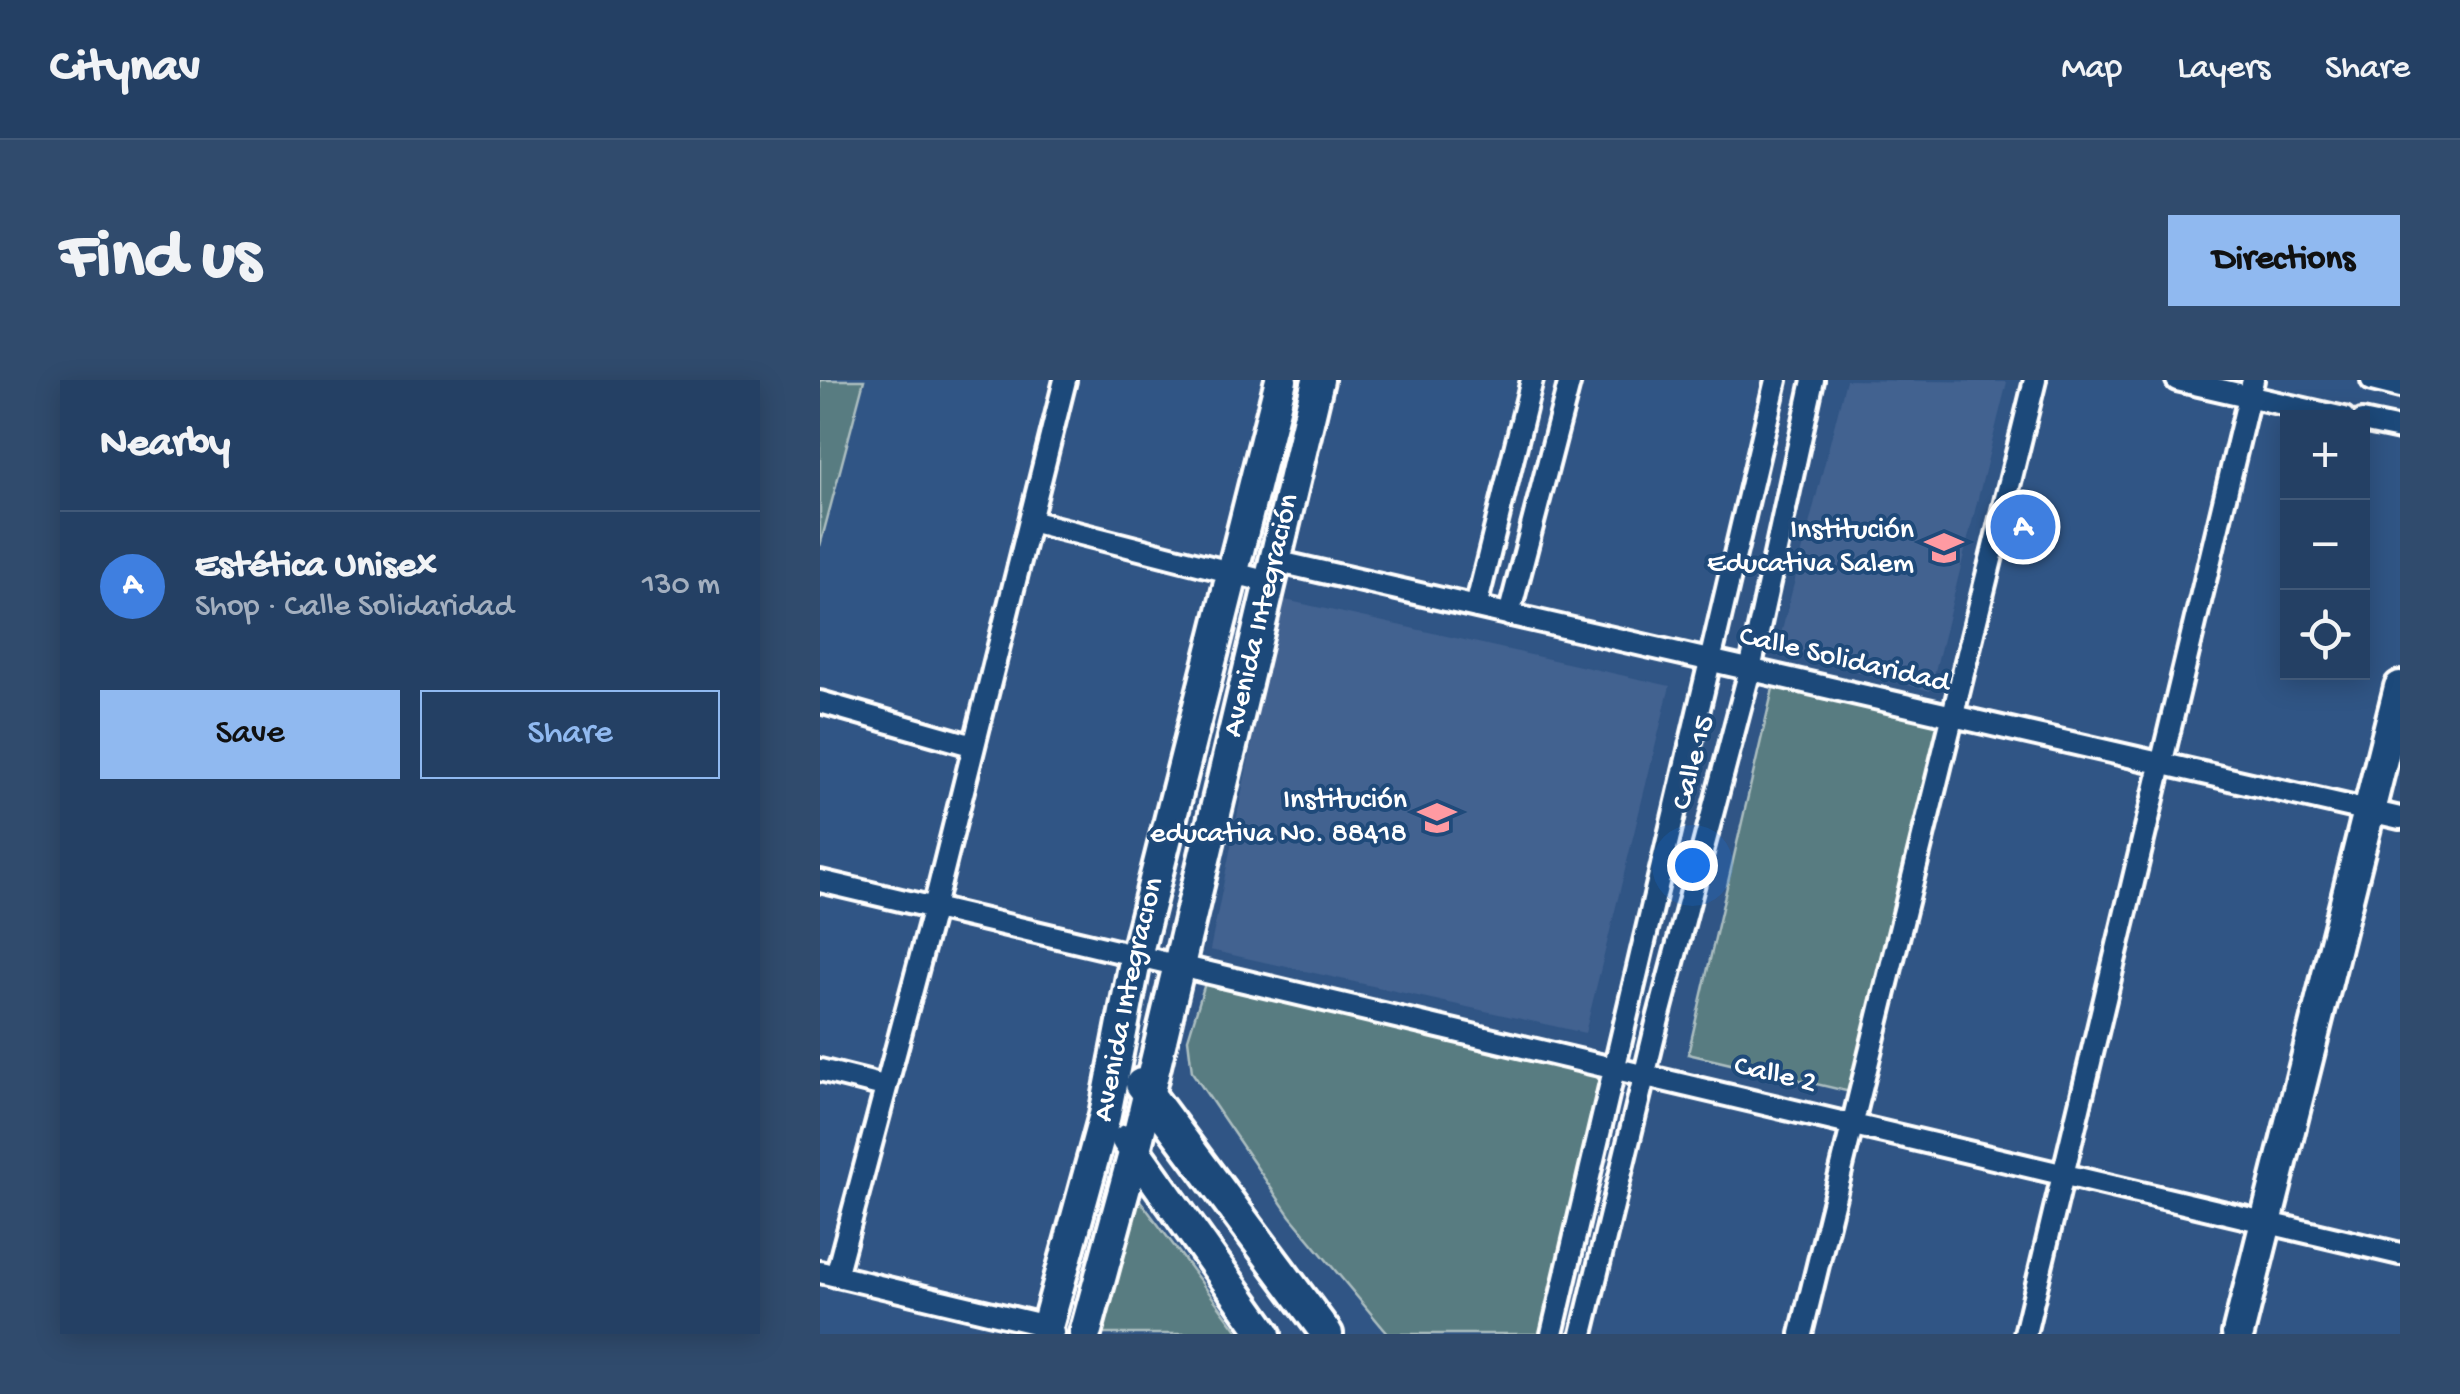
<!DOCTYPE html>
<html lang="en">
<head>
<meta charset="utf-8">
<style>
  body { margin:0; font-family:"Gochi Hand",sans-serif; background:#304b6d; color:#f1f3f6 }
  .controls { position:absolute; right:30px; top:30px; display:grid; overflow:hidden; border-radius:0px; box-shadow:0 5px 25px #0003 }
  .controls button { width:90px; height:90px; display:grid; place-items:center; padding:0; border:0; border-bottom:2px solid #415978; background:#244064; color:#f1f3f6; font:50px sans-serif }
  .you { position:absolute; left:872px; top:485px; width:35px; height:35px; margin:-25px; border:8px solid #fff; border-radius:50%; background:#1a73e8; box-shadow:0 0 0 15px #1a73e833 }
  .badge { display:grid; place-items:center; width:65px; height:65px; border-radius:50%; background:#90b9f0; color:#fff; font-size:32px; font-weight:700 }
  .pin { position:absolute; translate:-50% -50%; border:5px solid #fff; box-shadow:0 2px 10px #0006 }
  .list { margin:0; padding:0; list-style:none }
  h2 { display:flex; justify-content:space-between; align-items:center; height:130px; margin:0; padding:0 40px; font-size:42px }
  h2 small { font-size:32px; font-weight:400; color:#a3afbf }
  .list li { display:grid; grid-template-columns:65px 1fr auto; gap:30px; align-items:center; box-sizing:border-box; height:150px; padding:0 40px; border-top:2px solid #415978 }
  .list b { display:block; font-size:38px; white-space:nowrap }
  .list p { margin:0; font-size:32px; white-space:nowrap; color:#a3afbf }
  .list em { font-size:32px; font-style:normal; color:#a3afbf }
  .actions { display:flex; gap:20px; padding:30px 40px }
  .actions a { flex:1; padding:22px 0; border:2px solid #90b9f0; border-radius:0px; text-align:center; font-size:35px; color:#90b9f0 }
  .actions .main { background:#90b9f0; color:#111 }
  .icon { flex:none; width:55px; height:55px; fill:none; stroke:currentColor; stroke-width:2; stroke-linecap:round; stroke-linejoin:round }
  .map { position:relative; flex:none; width:1580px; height:954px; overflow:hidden; border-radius:0px }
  header { display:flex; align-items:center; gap:60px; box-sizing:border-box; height:140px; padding:0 50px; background:#244064; border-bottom:2px solid #415978 }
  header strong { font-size:48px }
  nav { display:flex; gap:55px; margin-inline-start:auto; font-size:35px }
  .intro { display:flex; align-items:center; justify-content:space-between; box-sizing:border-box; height:240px; padding:0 60px }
  h1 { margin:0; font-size:70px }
  .button { padding:25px 45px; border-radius:0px; background:#90b9f0; color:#111; font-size:35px; font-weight:700 }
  main { display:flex; gap:60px; padding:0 60px }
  aside { flex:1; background:#244064; border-radius:0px; box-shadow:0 5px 25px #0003 }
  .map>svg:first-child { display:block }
  .built { fill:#426290 }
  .green { fill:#597c81; stroke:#acbec0; stroke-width:2.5 }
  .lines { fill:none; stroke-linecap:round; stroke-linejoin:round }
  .street-casing { stroke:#fff; stroke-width:28 }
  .secondary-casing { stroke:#fff; stroke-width:38 }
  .street { stroke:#1f4a7a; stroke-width:20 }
  .secondary { stroke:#1f4a7a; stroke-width:30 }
  .labels { text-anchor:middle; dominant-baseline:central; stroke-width:8; stroke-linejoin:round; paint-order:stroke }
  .poi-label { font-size:30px; fill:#fff; stroke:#1f4a7a; text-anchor:end }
  .street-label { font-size:30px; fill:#fff; stroke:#1f4a7a }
</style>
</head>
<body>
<header>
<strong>Citynav</strong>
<nav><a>Map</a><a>Layers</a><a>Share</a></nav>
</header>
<div class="intro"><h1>Find us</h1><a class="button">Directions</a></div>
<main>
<aside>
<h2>Nearby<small></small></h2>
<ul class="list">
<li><span class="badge" style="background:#3f7fe0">A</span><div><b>Estética Unisex</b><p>Shop · Calle Solidaridad</p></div><em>130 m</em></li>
</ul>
<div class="actions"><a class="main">Save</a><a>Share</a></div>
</aside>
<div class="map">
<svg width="1580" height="954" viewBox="0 0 1580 954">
  <rect width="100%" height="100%" fill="#305585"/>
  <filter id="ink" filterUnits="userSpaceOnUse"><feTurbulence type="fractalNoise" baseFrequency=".01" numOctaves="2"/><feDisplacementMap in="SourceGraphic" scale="20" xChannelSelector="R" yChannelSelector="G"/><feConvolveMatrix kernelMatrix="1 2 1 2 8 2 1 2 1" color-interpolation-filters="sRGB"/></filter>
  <g filter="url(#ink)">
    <path class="built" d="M1026,0L1187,2L1110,311L957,270Z
      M461,219L850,306L765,653L390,570Z"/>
    <path class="green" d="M0,0H44L0,166Z
      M955,300L1132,341L1039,714L868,674Z
      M386,600L782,690L721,954H568L470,836L372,692L368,659Z
      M319,819L420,954H283Z"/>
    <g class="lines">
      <g class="street-casing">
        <path id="street" d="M1357,0L1524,38
          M1552,0L1580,7
          M1542,41L1580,49
          M210,141L449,202
          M455,181L1580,438
          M656,227L712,0
          M689,235L750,0
          M0,322L154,366
          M0,501L1580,874
          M0,690L64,706
          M0,892L227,946L233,953
          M16,896L114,527L245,0
          M732,954L956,0
          M762,954L837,643L930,290L993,0
          M981,954L1215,0
          M1205,954L1433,0"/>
      </g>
      <g class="secondary-casing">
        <g id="secondary">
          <path d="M321,704L507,954"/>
          <path d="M307,760L445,954"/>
          <path id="s1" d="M225,954L285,735L316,576L461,0"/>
          <path id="s2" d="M265,954L315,770L498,0"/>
          <path d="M1418,954L1580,307"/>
        </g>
      </g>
      <use href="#street" class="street"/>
      <use href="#secondary" class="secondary"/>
    </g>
  </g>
  <defs>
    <g id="school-bare" transform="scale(3)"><path d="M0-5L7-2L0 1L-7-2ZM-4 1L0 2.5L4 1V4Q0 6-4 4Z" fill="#ff9aa2" stroke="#1f4a7a" stroke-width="2.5" paint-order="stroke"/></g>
  </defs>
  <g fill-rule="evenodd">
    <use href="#school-bare" x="1124" y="168"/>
    <use href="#school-bare" x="617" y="438"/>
  </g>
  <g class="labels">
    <g class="poi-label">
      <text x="1094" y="151">Institución<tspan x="1094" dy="34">Educativa Salem</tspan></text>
      <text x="587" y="421">Institución<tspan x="587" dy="34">educativa No. 88418</tspan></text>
    </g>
    <g class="street-label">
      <text stroke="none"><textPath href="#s2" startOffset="740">Avenida Integración</textPath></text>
      <text transform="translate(1024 281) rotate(13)">Calle Solidaridad</text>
      <text transform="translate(875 383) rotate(-75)">Calle 15</text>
      <text stroke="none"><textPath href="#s1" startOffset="345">Avenida Integracion</textPath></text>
      <text transform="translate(955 696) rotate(13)">Calle 2</text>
    </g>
  </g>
</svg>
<div class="controls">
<button>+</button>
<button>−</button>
<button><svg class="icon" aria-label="locate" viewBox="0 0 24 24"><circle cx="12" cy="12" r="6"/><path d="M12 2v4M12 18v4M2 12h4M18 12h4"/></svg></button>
</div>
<div class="you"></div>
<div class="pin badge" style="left:1203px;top:147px;background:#3f7fe0">A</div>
</div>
</main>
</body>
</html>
